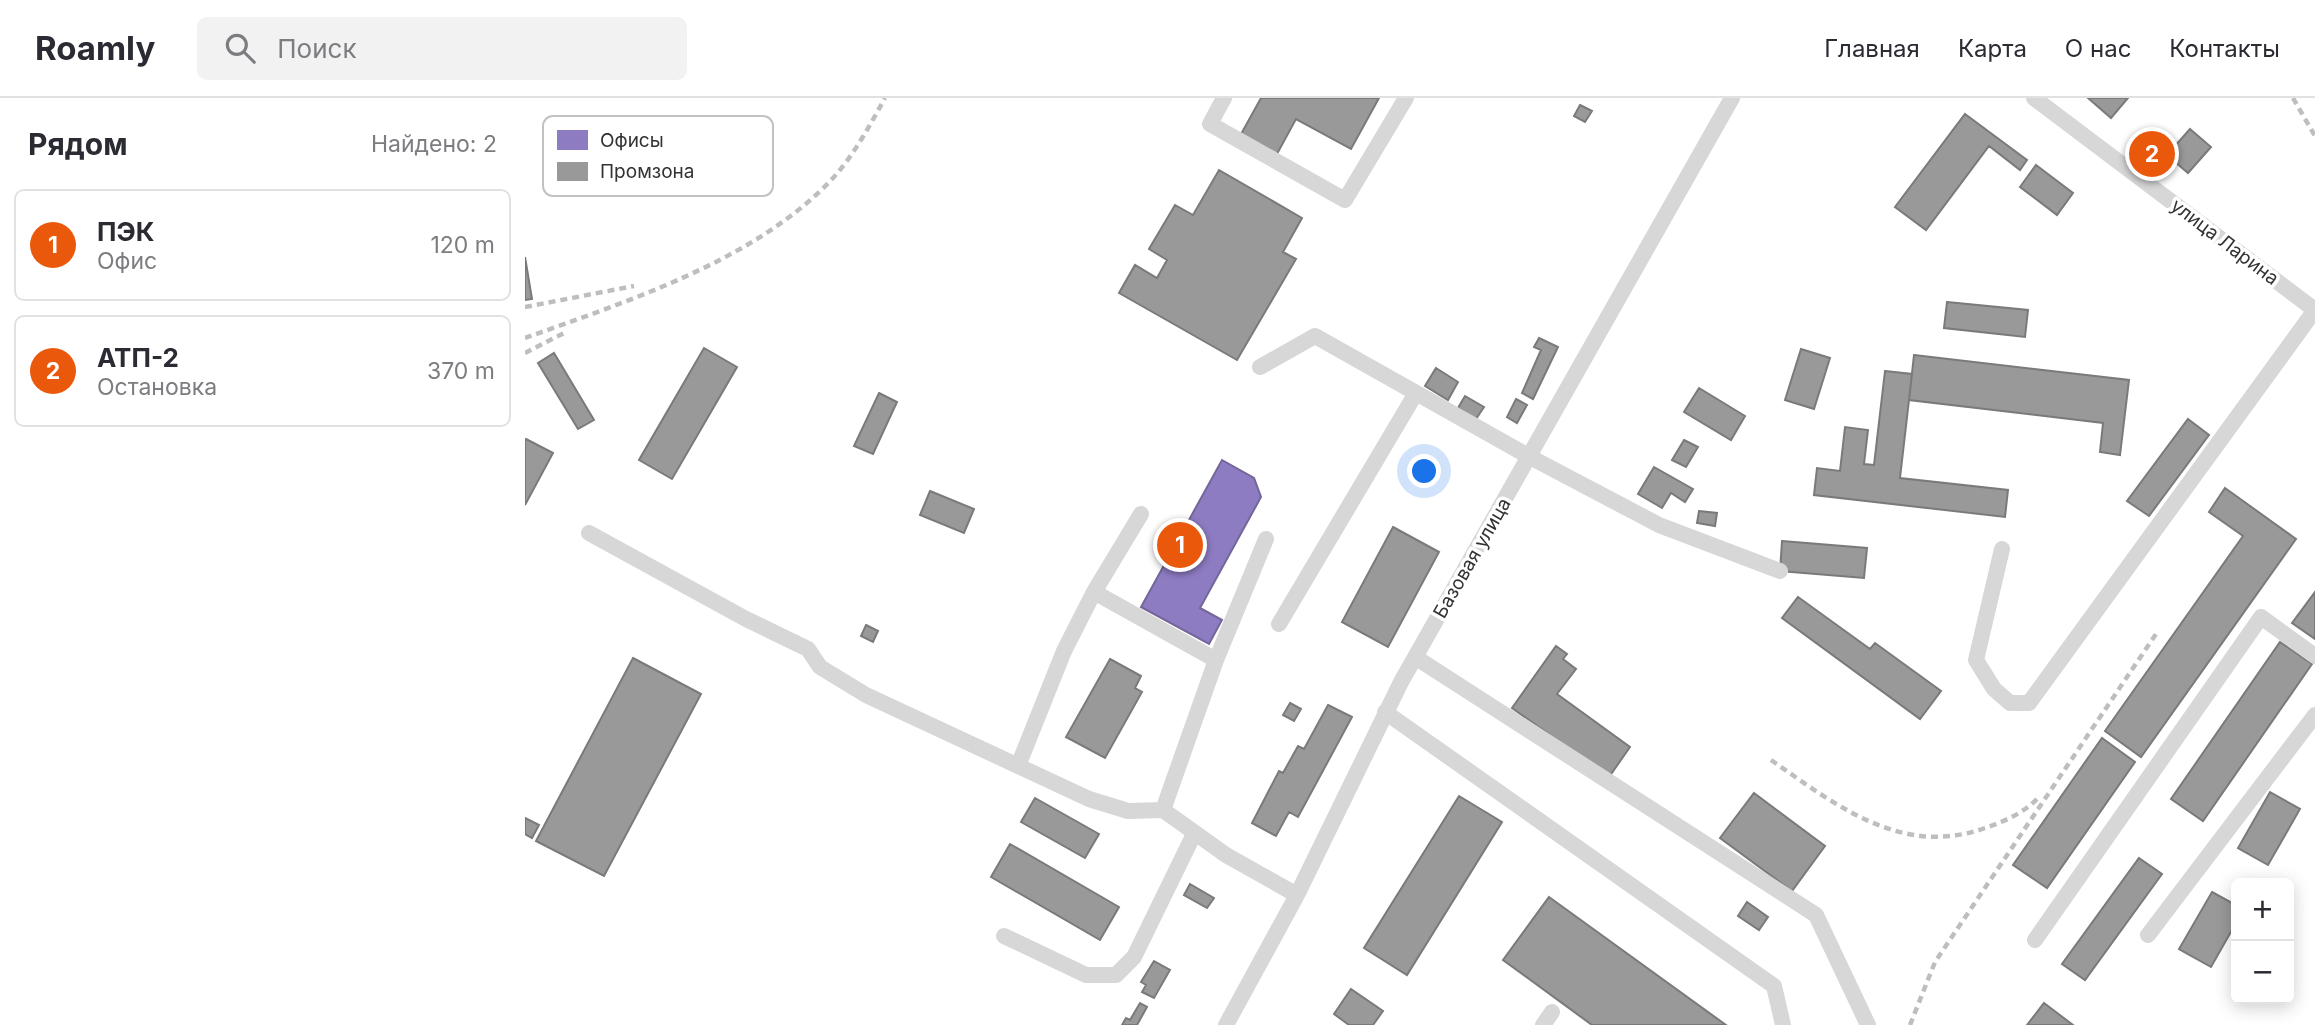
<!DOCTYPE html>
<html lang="ru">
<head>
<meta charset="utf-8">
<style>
  body { margin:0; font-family:Inter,sans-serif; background:#f2f2f3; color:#2b2b33 }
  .controls { position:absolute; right:21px; bottom:21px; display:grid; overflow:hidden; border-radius:10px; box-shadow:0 4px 18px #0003 }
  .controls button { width:63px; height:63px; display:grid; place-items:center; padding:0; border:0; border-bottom:2px solid #e1e1e2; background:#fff; color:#2b2b33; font:35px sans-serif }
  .you { position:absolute; left:900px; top:374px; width:24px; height:24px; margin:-18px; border:5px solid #fff; border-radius:50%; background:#1a73e8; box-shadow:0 0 0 10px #1a73e833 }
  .badge { display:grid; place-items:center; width:46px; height:46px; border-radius:50%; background:#ea580c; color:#fff; font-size:23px; font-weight:700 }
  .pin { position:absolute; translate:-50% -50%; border:4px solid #fff; box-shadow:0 2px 7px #0006 }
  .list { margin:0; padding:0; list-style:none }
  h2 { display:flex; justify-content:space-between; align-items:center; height:91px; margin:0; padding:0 28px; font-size:30px }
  h2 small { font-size:23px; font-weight:400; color:#7c7c81 }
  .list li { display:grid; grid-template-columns:46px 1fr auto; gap:21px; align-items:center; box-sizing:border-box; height:112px; margin:0 14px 14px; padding:0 14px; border:2px solid #e1e1e2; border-radius:10px }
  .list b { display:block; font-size:26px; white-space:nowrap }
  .list p { margin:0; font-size:23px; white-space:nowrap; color:#7c7c81 }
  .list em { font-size:23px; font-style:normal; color:#7c7c81 }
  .icon { flex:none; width:38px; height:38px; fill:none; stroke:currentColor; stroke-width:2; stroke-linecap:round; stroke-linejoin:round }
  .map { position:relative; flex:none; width:1790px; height:927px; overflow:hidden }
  header { display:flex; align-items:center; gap:42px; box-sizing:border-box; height:98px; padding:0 35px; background:#fff; border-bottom:2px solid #e1e1e2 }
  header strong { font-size:33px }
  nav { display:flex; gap:38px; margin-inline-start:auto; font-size:24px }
  .search { width:490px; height:63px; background:#f2f2f3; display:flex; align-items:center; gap:18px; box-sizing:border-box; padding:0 24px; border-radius:10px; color:#7c7c81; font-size:26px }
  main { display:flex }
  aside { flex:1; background:#fff }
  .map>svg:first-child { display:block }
  .offices { fill:#8e7cc3; stroke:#736698; stroke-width:2 }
  .industry { fill:#999; stroke:#7a7a7a; stroke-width:2 }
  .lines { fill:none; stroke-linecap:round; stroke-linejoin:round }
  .minor { stroke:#d7d7d7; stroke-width:16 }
  .rail { stroke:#bebebe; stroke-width:4.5; stroke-dasharray:7 5; stroke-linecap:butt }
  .labels { text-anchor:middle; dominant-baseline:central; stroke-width:7; stroke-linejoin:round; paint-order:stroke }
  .street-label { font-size:19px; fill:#333; stroke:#fff }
  .key { fill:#fff; stroke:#c2c2c2; stroke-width:2 }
  .key-label { font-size:19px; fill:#333 }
</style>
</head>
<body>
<header>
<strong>Roamly</strong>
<div class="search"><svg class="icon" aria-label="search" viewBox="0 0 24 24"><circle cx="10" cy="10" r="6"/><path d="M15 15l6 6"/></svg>Поиск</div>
<nav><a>Главная</a><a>Карта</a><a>О нас</a><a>Контакты</a></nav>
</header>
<main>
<aside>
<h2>Рядом<small>Найдено: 2</small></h2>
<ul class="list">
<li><span class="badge">1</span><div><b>ПЭК</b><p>Офис</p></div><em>120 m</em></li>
<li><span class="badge">2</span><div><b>АТП-2</b><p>Остановка</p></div><em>370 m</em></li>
</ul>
</aside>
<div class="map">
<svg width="1790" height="927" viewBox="0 0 1790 927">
  <rect width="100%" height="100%" fill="#fff"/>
  <path class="offices" d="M697,362L729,380L736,399L675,510L697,522L684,546L616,509Z"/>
  <path class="industry" d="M736,0H854L826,51L771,21L752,56L716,36Z
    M1563,0H1603L1586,20Z
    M1055,7L1067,13L1060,24L1049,18Z
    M1440,16L1502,62L1495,72L1464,48L1401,132L1370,109Z
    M1665,31L1686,49L1663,75L1642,57Z
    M1511,67L1548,95L1532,117L1495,89Z
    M694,72L777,120L758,154L771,161L712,262L594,195L610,167L632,180L642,162L624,151L650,107L668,117Z
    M0,159L7,201L0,202Z
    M1422,204L1503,212L1500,239L1419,230Z
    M1014,240L1033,249L1008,301L997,295L1016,252L1009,249Z
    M179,250L212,269L147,381L114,362Z
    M1276,251L1305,260L1289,311L1260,302Z
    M29,255L69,322L53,331L13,265Z
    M1389,257L1604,282L1595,357L1575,354L1578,325L1384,302Z
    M911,270L933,284L923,302L900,288Z
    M1360,273L1387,276L1375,380L1483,392L1480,419L1289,397L1292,370L1315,373L1320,329L1343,332L1339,366L1349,367Z
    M1174,290L1220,318L1206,342L1159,314Z
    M354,295L372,304L348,356L329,348Z
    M940,298L959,309L951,321L933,310Z
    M991,301L1002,307L992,325L982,319Z
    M1663,321L1684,337L1624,418L1602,403Z
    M1,341L28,355L0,407V342Z
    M1159,342L1173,349L1161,369L1147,362Z
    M1129,369L1168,391L1160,404L1146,395L1137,410L1113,396Z
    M1700,390L1771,441L1616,659L1580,633L1718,438L1684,414Z
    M405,393L449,411L439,435L395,417Z
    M1174,413L1192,415L1190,428L1172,425Z
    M868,429L914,454L863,549L817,524Z
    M1257,443L1342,450L1339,480L1255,473Z
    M1790,494V541L1767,525Z
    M1273,499L1345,551L1350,545L1416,593L1395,621L1257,520Z
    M341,527L353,533L348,544L336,538Z
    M1755,544L1787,566L1678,723L1646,701Z
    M1031,548L1042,556L1038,561L1051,571L1032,596L1105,649L1084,679L987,610Z
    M108,560L176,596L79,778L11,743Z
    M585,561L616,578L610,590L617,594L580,660L541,639Z
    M765,605L776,611L769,623L758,617Z
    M803,607L827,619L773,719L764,714L751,738L727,725L754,673L758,675L773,648L779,651Z
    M1577,640L1610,664L1522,790L1488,767Z
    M1745,694L1775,711L1743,767L1713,750Z
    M1229,695L1300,748L1267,793L1195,740Z
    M934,698L977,724L882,877L839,850Z
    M510,700L574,736L560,760L496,724Z
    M0,720L14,727L7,740L0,736Z
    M485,746L594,809L575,842L466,779Z
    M1614,760L1637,776L1560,882L1537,866Z
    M665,786L689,800L682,810L659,797Z
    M1687,794L1711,807V825L1686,869L1654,851Z
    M1024,799L1201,927H1067L978,862Z
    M1222,804L1243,819L1234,832L1213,818Z
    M629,863L645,872L629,900L617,894L621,887L616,884Z
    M826,891L858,913L848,927H824L809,916Z
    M615,905L622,909L612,927H597L601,920L605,922Z
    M1519,905L1548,927H1502Z"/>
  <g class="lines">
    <path class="minor" d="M699,0L685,26L820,102L881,0
      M1509,0L1790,212
      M735,269L790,238L1005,359L1134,427L1255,473
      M64,435L221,521L283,551L295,569L341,597L564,701L603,713L638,712L701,757L772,797
      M1477,451L1451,562L1469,591L1485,605H1504L1790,212
      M569,494L691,562
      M754,526L891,295
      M890,559L1291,817L1343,927
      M860,614L1249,888L1258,927
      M493,668L539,553L569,494L616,416
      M638,712L691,562L741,441
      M1623,837L1790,617
      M479,838L561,877H591L609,859L669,736
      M1510,842L1736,519L1790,558
      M701,927L772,797L876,584L1207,0
      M1018,927L1027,914"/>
    <path class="rail" d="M1768,0L1790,38
      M0,209L109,188
      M0,240C103,203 232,162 308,80C329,57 345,27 360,0
      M0,255L41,234
      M1246,662C1311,707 1377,760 1460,730C1480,723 1499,715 1514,699
      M1385,927L1410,864L1631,536"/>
  </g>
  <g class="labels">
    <g class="street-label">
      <text transform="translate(1700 144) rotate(37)">улица Ларина</text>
      <text transform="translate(947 460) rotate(-60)">Базовая улица</text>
    </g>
  </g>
  <rect x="18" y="18" width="230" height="80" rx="10" class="key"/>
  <rect x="32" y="32" width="31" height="20" fill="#8e7cc3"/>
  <rect x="32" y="64" width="31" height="19" fill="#999"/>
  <g class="key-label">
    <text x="75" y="49">Офисы</text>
    <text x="75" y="80">Промзона</text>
  </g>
</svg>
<div class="controls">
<button>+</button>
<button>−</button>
</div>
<div class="you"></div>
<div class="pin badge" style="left:655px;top:447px">1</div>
<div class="pin badge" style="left:1627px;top:56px">2</div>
</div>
</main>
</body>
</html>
